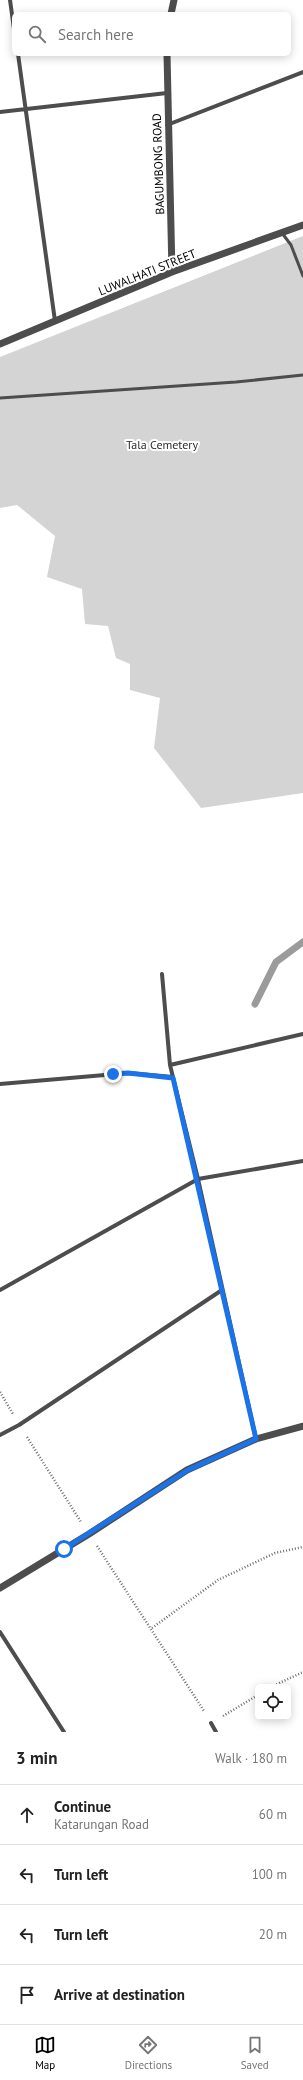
<!DOCTYPE html>
<html lang="en">
<head>
<meta charset="utf-8">
<style>
  body { margin:0; font-family:"PT Sans",sans-serif; background:#f6f6f6; color:#222 }
  .controls { position:absolute; right:12px; bottom:12px; display:grid; overflow:hidden; border-radius:6px; box-shadow:0 2px 10px #0003 }
  .controls button { width:36px; height:36px; display:grid; place-items:center; padding:0; border:0; border-bottom:1px solid #e0e0e0; background:#fff; color:#222; font:20px sans-serif }
  .stop { position:absolute; width:12px; height:12px; margin:-9px; border:3px solid #1a73e8; border-radius:50%; background:#fff }
  .stop.end { background:#1a73e8; border-color:#fff; box-shadow:0 1px 4px #0008 }
  .list { margin:0; padding:0; list-style:none }
  h2 { display:flex; justify-content:space-between; align-items:center; height:52px; margin:0; padding:0 16px; font-size:17px }
  h2 small { font-size:13px; font-weight:400; color:#767676 }
  .list li { display:grid; grid-template-columns:26px 1fr auto; gap:12px; align-items:center; box-sizing:border-box; height:60px; padding:0 16px; border-top:1px solid #e0e0e0 }
  .list b { display:block; font-size:15px; white-space:nowrap }
  .list p { margin:0; font-size:13px; white-space:nowrap; color:#767676 }
  .list em { font-size:13px; font-style:normal; color:#767676 }
  .icon { flex:none; width:22px; height:22px; fill:none; stroke:currentColor; stroke-width:2; stroke-linecap:round; stroke-linejoin:round }
  .map { position:relative; flex:none; width:303px; height:1732px; overflow:hidden }
  .search { position:absolute; background:#fff; box-shadow:0 2px 10px #0003; left:12px; right:12px; top:12px; height:44px; display:flex; align-items:center; gap:10px; box-sizing:border-box; padding:0 14px; border-radius:6px; color:#767676; font-size:15px }
  .sheet { height:292px; background:#fff }
  nav { display:flex; justify-content:space-around; align-items:center; box-sizing:border-box; height:56px; border-top:1px solid #e0e0e0; background:#fff; font-size:11px; color:#767676 }
  nav a { display:grid; justify-items:center; gap:2px }
  nav .on { color:#000 }
  .map>svg:first-child { display:block }
  .green { fill:#d4d4d4 }
  .lines { fill:none; stroke-linecap:round; stroke-linejoin:round }
  .stream { stroke:#9b9b9b; stroke-width:7 }
  .path { stroke:#6f6f6f; stroke-width:2.5; stroke-dasharray:1 2; stroke-linecap:butt }
  .service { stroke:#4d4d4d; stroke-width:3 }
  .minor { stroke:#4d4d4d; stroke-width:4 }
  .tertiary { stroke:#4d4d4d; stroke-width:7 }
  .route { stroke:#1a73e8; stroke-width:5 }
  .labels { text-anchor:middle; dominant-baseline:central; stroke-width:4; stroke-linejoin:round; paint-order:stroke }
  .street-label { font-size:12px; fill:#000; stroke:#fff }
  .park-label { font-size:12px; fill:#2b2b2b; stroke:#fff }
</style>
</head>
<body>
<div class="map">
<svg width="303" height="1732" viewBox="0 0 303 1732">
  <rect width="100%" height="100%" fill="#fff"/>
  <path class="green" d="M303,236V793L201,808L154,748L160,698L130,690V664L116,658L108,626L85,624L82,589L47,577L55,536L17,505L0,508V357Z"/>
  <g class="lines">
    <path class="stream" d="M255,1004L276,962L303,942"/>
    <path class="path" d="M0,1392L13,1414
      M27,1437L81,1522
      M97,1546L204,1711
      M152,1628L218,1580L275,1553L303,1547
      M271,1687L303,1672
      M223,1716L258,1695"/>
    <path class="service" d="M282,233L291,245L303,276
      M0,398L236,382L303,375"/>
    <path class="minor" d="M10,0L14,29
      M18,54L55,321
      M0,112L167,93
      M167,125L303,72
      M162,974L170,1065L198,1179L256,1439
      M170,1065L303,1034
      M0,1084L128,1073L173,1077
      M0,1290L198,1179L303,1161
      M0,1435L19,1425L222,1290
      M0,1632L64,1732
      M211,1723L216,1732"/>
    <path class="tertiary" d="M171,14L174,0
      M167,54L172,272
      M0,344L172,272L303,225
      M0,1588L89,1534L187,1470L256,1439L303,1426"/>
  </g>
  <g class="lines">
    <path class="route" d="M64,1549L188,1470L256,1439L173,1078L128,1073L113,1074"/>
  </g>
  <g class="labels">
    <g class="street-label">
      <text transform="translate(158 164) rotate(-92)">BAGUMBONG ROAD</text>
      <text transform="translate(147 272) rotate(-22)">LUWALHATI STREET</text>
    </g>
    <g class="park-label">
      <text x="162" y="444">Tala Cemetery</text>
    </g>
  </g>
</svg>
<div class="controls">
<button><svg class="icon" aria-label="locate" viewBox="0 0 24 24"><circle cx="12" cy="12" r="6"/><path d="M12 2v4M12 18v4M2 12h4M18 12h4"/></svg></button>
</div>
<div class="stop" style="left:64px;top:1549px"></div>
<div class="stop end" style="left:113px;top:1074px"></div>
<div class="search"><svg class="icon" aria-label="search" viewBox="0 0 24 24"><circle cx="10" cy="10" r="6"/><path d="M15 15l6 6"/></svg>Search here</div>
</div>
<section class="sheet">
<h2>3 min<small>Walk · 180 m</small></h2>
<ul class="list">
<li><svg class="icon" aria-label="ahead" viewBox="0 0 24 24"><path d="M12 20V5M6 11l6-6 6 6"/></svg><div><b>Continue</b><p>Katarungan Road</p></div><em>60 m</em></li>
<li><svg class="icon" aria-label="left" viewBox="0 0 24 24"><path d="M17 20v-9H6M10 6l-5 5 5 5"/></svg><div><b>Turn left</b></div><em>100 m</em></li>
<li><svg class="icon" aria-label="left" viewBox="0 0 24 24"><path d="M17 20v-9H6M10 6l-5 5 5 5"/></svg><div><b>Turn left</b></div><em>20 m</em></li>
<li><svg class="icon" aria-label="arrive" viewBox="0 0 24 24"><path d="M6 21V4h12l-3 4 3 4H6"/></svg><div><b>Arrive at destination</b></div></li>
</ul>
</section>
<nav>
<a class="on"><svg class="icon" aria-label="map" viewBox="0 0 24 24"><path d="M3 6l6-2 6 2 6-2v14l-6 2-6-2-6 2zM9 4v14M15 6v14"/></svg>Map</a>
<a><svg class="icon" aria-label="directions" viewBox="0 0 24 24"><path d="M12 3l9 9-9 9-9-9zM9 14v-3h6M13 9l2 2-2 2"/></svg>Directions</a>
<a><svg class="icon" aria-label="saved" viewBox="0 0 24 24"><path d="M7 4h10v16l-5-4-5 4z"/></svg>Saved</a>
</nav>
</body>
</html>
